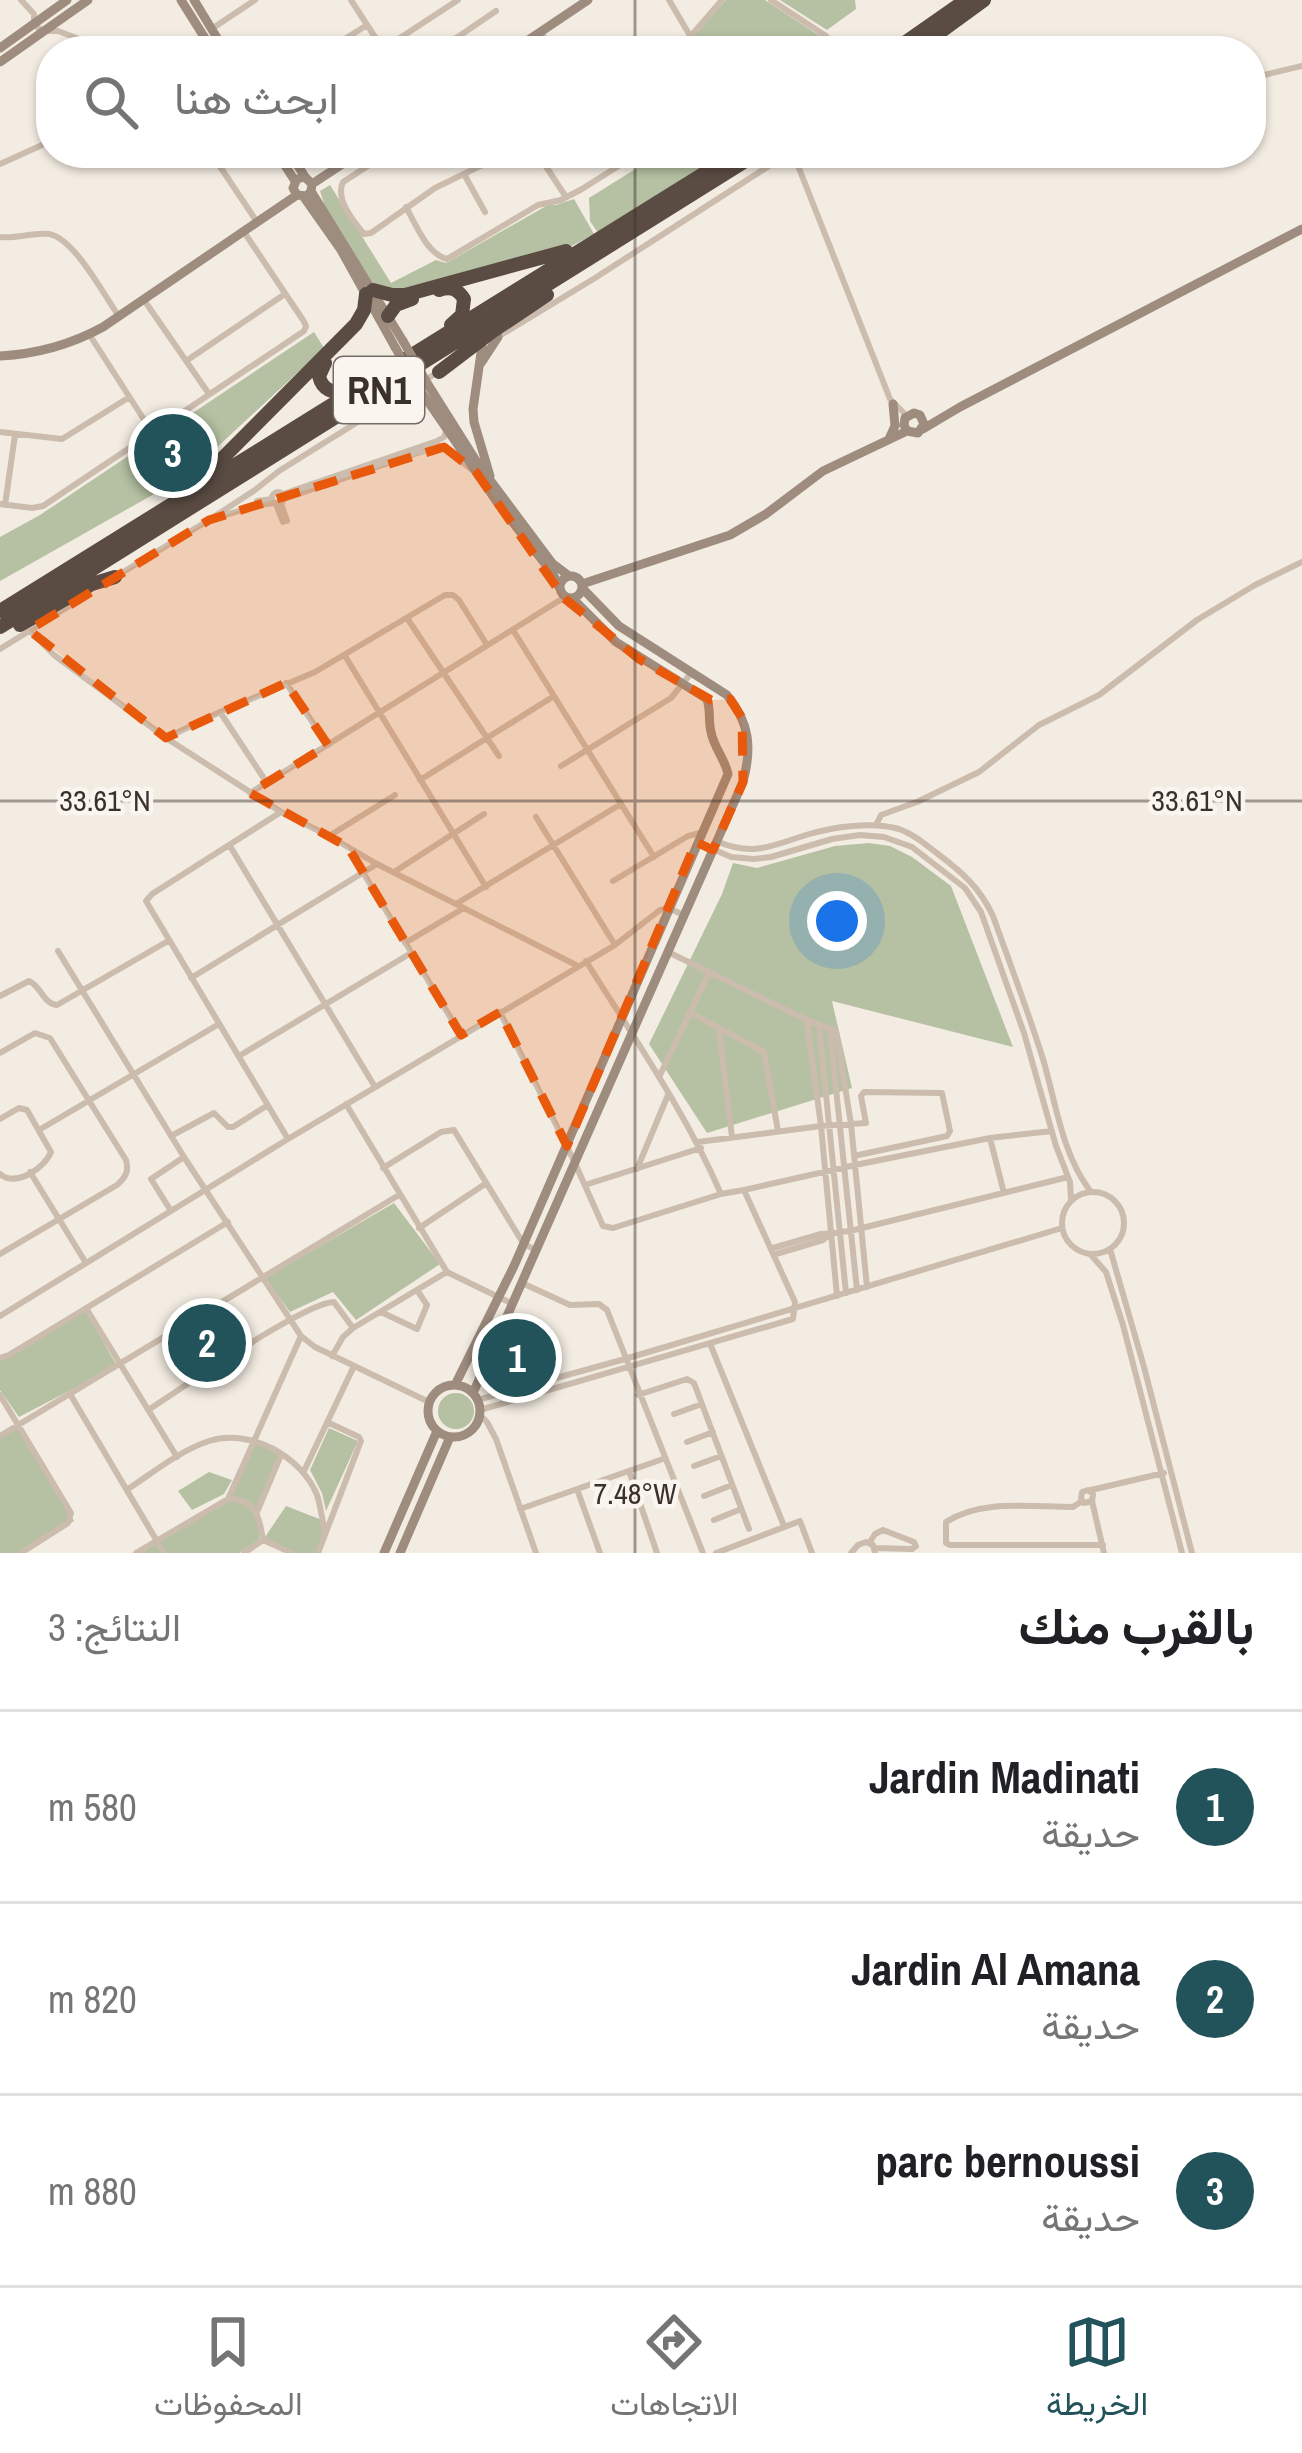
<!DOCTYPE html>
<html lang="ar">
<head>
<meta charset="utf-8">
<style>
  body { margin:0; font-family:"Archivo Narrow",Vazirmatn,sans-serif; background:#f6f6f6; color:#202124; direction:rtl }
  .you { position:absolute; left:837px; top:921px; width:42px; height:42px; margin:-30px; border:9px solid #fff; border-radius:50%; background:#1a73e8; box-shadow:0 0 0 18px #1a73e833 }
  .badge { display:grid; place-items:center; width:78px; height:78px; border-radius:50%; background:#23535a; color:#fff; font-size:39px; font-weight:700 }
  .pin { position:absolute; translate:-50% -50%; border:6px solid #fff; box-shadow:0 3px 12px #0006 }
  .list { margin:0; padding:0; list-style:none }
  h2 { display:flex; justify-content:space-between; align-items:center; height:156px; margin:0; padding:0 48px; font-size:51px }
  h2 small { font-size:39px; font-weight:400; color:#757577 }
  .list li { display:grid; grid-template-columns:78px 1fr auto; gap:36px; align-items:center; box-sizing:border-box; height:192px; padding:0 48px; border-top:3px solid #e0e0e0 }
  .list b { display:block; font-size:45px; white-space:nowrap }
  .list p { margin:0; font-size:39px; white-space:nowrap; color:#757577 }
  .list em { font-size:39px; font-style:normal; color:#757577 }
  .icon { flex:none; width:66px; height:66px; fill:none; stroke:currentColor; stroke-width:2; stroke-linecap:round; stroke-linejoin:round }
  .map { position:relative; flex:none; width:1302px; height:1553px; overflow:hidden; direction:ltr }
  .search { position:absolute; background:#fff; box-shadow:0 3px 9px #0004; left:36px; right:36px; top:36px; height:132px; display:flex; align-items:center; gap:30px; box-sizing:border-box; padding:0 42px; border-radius:48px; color:#757577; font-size:45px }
  .sheet { height:732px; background:#fff }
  nav { display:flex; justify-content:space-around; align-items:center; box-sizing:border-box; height:168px; border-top:3px solid #e0e0e0; background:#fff; font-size:33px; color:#757577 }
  nav a { display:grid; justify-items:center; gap:6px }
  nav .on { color:#23535a }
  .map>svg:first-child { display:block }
  .green { fill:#b5c1a2 }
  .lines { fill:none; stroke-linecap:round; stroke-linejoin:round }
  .street { stroke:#cbbcad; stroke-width:6 }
  .secondary { stroke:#9e8c7f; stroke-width:9 }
  .highway { stroke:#5a4c43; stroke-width:14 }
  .secondary-bridge { stroke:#9e8c7f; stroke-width:9 }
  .marked { fill:#e8590c; fill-opacity:0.2; stroke:#e8590c; stroke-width:9; stroke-dasharray:24 15; stroke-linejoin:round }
  .ticks { fill:none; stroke:#3a312c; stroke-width:3; stroke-opacity:0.45 }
  .labels { text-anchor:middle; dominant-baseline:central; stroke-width:9; stroke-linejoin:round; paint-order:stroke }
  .shield { fill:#faf5ee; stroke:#746c66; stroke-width:3 }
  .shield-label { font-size:39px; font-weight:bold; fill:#3a312c }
  .ticks-label { font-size:30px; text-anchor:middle; fill:#3a312c; stroke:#faf5ee; stroke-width:9; stroke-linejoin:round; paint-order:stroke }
</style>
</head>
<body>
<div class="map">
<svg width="1302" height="1553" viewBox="0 0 1302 1553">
  <rect width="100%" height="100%" fill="#f3ece2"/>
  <path class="green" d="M726,0H765L820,36L797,51H704L694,36Z
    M780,0H855L856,9L827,30Z
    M661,153H730L598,233L590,221L589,198Z
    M330,185L391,283L436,260L446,263L548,205H556L574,199L594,234L566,249L399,298L377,291L326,210L320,191Z
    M314,332L324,348L186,476L0,581V537L40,515Z
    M869,843L890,846L912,857L951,886L1013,1047L832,1001L852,1088L707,1133L649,1044L722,894L733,863L757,868L835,846Z
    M394,1203L440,1264L356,1320L333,1292L290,1312L265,1278Z
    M216,1306L245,1349L195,1378L170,1337Z
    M84,1308L117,1366L19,1417L0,1390V1357Z
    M508,1331L534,1345L543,1371L485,1388L484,1382Z
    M438 1411a18 18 0 1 1 36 0a18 18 0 1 1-36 0Z
    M17,1425L74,1521L19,1553H0V1435Z
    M329,1428L358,1441L326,1511L322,1493L310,1470Z
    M254,1441L281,1454L257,1513L260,1525L259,1540L239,1553H136L227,1499Z
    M209,1472L232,1480L224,1494L192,1510L178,1491Z
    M286,1506L322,1520L325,1532L318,1553H292L263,1540Z"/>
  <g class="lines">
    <path class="street" d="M21,0L34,14V25L43,31H58L111,51
      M351,0L384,51
      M669,0L699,51
      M771,0L826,36
      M213,28L255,0
      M541,32L553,51
      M383,49L458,0
      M181,51L204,37
      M326,51L367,25
      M437,51L496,11
      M668,51L690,37L722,0
      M1251,78L1302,66
      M211,153L257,222
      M388,153L343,182C335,199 353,221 364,234L371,233L435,188L507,153
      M449,153L452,158
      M528,153L543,162L566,197
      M793,153L890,399L907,416
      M0,164L51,141
      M464,174L485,212
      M406,207C416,225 427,254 447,259L538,205L561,200L582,189L639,153
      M0,237C17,239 33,232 49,234C74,238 104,295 118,315
      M144,300L209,394
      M89,334L152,432
      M496,338L595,278L789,153
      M186,361L285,294
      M0,432L62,439L128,398
      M272 498a6 6 0 1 1 12 0a6 6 0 1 1-12 0Z
      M283,494L437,441L444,437L447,429
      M284,499L438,446L444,447L473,471
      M257,501L272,499
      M281,503L287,521
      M0,504L32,508L43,506L304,331L306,326L303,320L244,232
      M276,504L283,522
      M5,505L15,435
      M219,517L258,505L275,503
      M115,577L209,520L255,490L279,471L438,372
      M407,618L499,756
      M29,630L54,655L166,738L281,812L329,836L377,864L576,965
      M513,630L654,857
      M0,649L89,594
      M345,656L486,887
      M286,683L328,745
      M220,712L267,783
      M166,738L220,712L315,672L445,595H453L459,600L487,645
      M561,766L671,698L692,672
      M420,780L554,696
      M250,793L565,597
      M281,812L152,894L146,901L288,1139
      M536,817L615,945
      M876,825L881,815L917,802L979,772L1039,725L1099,695L1197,620L1255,585L1302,562
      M329,836L395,795
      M716,841C753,857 771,846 806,835C833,827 872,821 899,829C914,834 926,845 938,854C963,873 980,888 993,916C1010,964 1028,1011 1043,1059C1056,1103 1062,1155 1091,1192
      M699,843L731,857L754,859L771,857L832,839L860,835L884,837L912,847L965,888L981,912L1024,1033L1056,1146L1070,1182L1071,1200
      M230,846L375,1087
      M394,872L484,814
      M364,874L461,1035
      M613,881L688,836L700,833
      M456,904L621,804
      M405,943L464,908
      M58,951L184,1157L301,1336L315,1347L429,1402
      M668,952L807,1020L836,1031L851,1124L867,1287
      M586,961C634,1038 685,1111 721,1194
      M191,978L377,864
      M0,996L29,981C42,987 43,1004 57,1005L168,941
      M691,1013L764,1052L778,1131
      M819,1025L846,1293
      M719,1030L732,1137
      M830,1031L857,1290
      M0,1053L35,1033L50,1038L126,1160C129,1171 126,1177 117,1185L0,1254
      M239,1056L411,953
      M660,1075L709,973
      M346,1104L447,1272L513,1304
      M0,1119L19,1108L27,1110L51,1152C44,1169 16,1187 0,1174
      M39,1130L219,1024
      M171,1136L214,1113L228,1127H233L268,1105
      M990,1138L1004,1193
      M698,1142L821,1126L807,1021
      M383,1168L441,1132L454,1130L523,1243L535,1250
      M637,1169L668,1095
      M30,1172L86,1263
      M585,1185L701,1148
      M744,1190L855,1165L990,1138L1052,1131
      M1062 1223a31 31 0 1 1 62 0a31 31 0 1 1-62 0Z
      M171,1211L151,1179L184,1157
      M419,1228L485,1184
      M773,1248L821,1234L850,1231L1068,1177
      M1110,1249L1144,1367L1192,1553
      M776,1254L823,1240L829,1235
      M1090,1254L1106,1272L1123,1325L1182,1553
      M522,1283L570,1305L599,1304L607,1310L703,1553
      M837,1296L821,1126L866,1123L861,1096L864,1092L942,1093L950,1131L947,1136L854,1156
      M86,1308L177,1457
      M381,1312L417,1329L427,1305L417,1290
      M0,1316L288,1139L615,945L660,910L668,908L684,915
      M711,1346L784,1526
      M332,1356L343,1337L353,1328L447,1272
      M0,1358L9,1355L228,1222
      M70,1394L164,1553
      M0,1395L71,1513L68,1523L21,1553
      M638,1395L687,1379L694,1383L749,1529
      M477,1400L625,1359L1062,1228
      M148,1410C181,1389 303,1303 334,1302L353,1328
      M480,1410L793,1319L795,1302L744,1190L721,1194L613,1228L603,1226L574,1161L500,1012
      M674,1414L702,1404
      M480,1415L487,1422L496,1439L536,1553
      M0,1436L399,1195
      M687,1442L713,1432
      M694,1466L721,1456
      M304,1471L354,1366
      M629,1471L657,1553
      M128,1489C154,1472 179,1451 209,1441C250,1428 301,1456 317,1495C321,1507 322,1520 325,1532
      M577,1489L600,1553
      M1091,1490L1164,1473
      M704,1496L732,1485
      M228,1499L301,1336
      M1082,1501L1073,1507C1031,1507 982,1499 946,1522V1543L950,1545H1103
      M1092,1501L1084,1503L1081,1499L1082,1492L1088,1490L1093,1494L1092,1501L1104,1553
      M520,1509L663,1459
      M257,1512L281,1455
      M714,1520L741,1509
      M870,1542L875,1534L883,1530L914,1542L916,1546L912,1549L875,1548
      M136,1553L228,1499C256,1498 259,1517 263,1540
      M244,1553L263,1540L292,1553
      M318,1553L361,1441L359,1437L327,1422
      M716,1553L800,1521L812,1553
      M851,1553L858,1545L866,1542L873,1545L875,1553"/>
    <path class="secondary" d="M181,0L213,51
      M194,0L225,51
      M0,48L67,0
      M512,51L588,0
      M0,62L88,0
      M277,153L295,181
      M290,153L305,177
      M311,191L403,341
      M297,195L293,188L297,179L305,177L312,184
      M303,196L341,250L395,347
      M482,346L473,409L474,422L490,476
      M0,356C36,354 72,344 103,327L297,195L307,196L311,191L312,184L359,153
      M481,363L498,337
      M427,383L478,464L552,563L569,576
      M418,387L497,502L553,574L559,587
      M923,429L960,407L1302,229
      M889,439L895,426L893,404
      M560 587a11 11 0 1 1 22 0a11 11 0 1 1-22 0Z
      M582,584L730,535L766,514L823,471L907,431L918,433L924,424L920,415L914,413L905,418L904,425L907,431
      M455,1385L514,1266L728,774C725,759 714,748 711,732C708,720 711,711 707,699L616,642L572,598
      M428 1411a26 26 0 1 1 52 0a26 26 0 1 1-52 0Z
      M473,1393L743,782C752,748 750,723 727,695L619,626L582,588
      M384,1553L437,1431
      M400,1553L450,1437"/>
    <path class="highway" d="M893,51L966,0
      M914,51L984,0
      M373,290L392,295H405L566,251
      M439,290C451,286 458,289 464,299L462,315L451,325
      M388,316L396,305L412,299
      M325,363L319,376C323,393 335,392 350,393
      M439,372L493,331L547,295
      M205,476L356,324L364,310L366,294
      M0,611L737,153
      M20,625L92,584L115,577
      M0,627L758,153"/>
    <path class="secondary-bridge" d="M403,341L427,383
      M395,347L418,387"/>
  </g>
  <path class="marked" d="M444,447L476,472L564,598L639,659L711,700L730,699L742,718L743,782L713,850L696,842L567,1146L500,1012L461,1035L348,847L250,793L328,745L286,683L166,738L29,630L209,520Z"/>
  <path class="ticks" d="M635,0V51M635,153V1553M0,801H1302"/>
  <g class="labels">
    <rect class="shield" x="334" y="357" width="90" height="66" rx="9"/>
    <g class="shield-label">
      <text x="379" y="390">RN1</text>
    </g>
  </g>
  <g class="ticks-label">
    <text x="105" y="811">33.61°N</text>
    <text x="1197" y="811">33.61°N</text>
    <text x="635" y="1504">7.48°W</text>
  </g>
</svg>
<div class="you"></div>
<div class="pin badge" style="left:517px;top:1358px">1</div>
<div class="pin badge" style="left:207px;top:1343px">2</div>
<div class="pin badge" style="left:173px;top:453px">3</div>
<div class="search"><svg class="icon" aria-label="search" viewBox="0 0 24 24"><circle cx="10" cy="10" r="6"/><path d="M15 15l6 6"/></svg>ابحث هنا</div>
</div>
<section class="sheet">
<h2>بالقرب منك<small>النتائج: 3</small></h2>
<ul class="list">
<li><span class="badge">1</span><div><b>Jardin Madinati</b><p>حديقة</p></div><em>580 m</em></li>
<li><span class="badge">2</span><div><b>Jardin Al Amana</b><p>حديقة</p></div><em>820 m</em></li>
<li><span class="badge">3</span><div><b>parc bernoussi</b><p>حديقة</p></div><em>880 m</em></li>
</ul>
</section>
<nav>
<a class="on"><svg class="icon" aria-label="map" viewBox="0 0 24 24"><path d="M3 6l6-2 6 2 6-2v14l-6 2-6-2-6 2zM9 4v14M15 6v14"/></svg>الخريطة</a>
<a><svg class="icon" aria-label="directions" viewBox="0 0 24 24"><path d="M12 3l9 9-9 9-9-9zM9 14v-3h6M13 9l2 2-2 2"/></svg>الاتجاهات</a>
<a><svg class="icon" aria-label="saved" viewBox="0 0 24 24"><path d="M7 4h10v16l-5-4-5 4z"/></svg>المحفوظات</a>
</nav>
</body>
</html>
